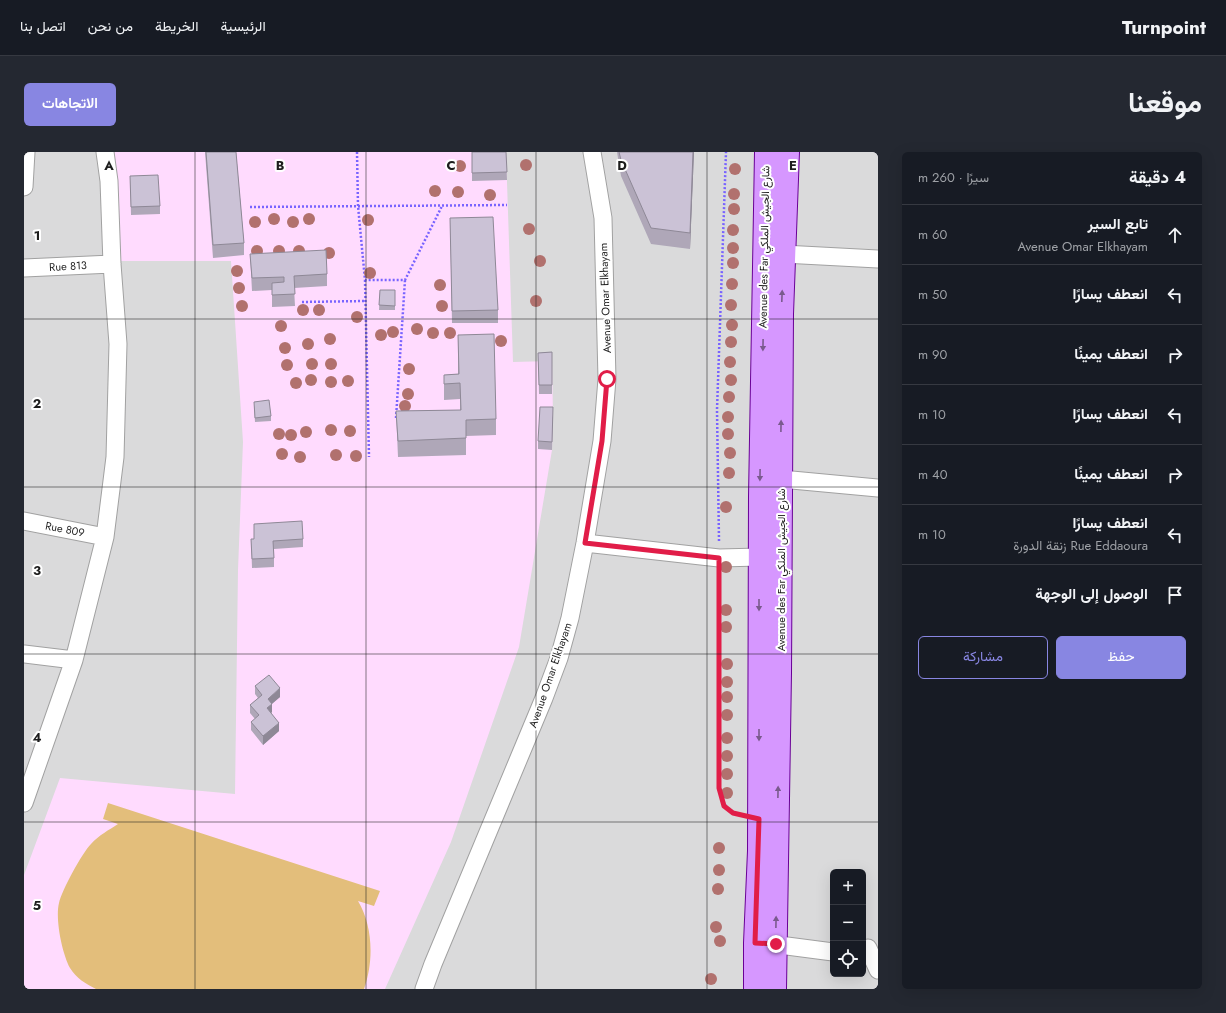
<!DOCTYPE html>
<html lang="ar">
<head>
<meta charset="utf-8">
<style>
  body { margin:0; font-family:Jost,Vazirmatn,sans-serif; background:#242831; color:#f1f3f6; direction:rtl }
  .controls { position:absolute; right:12px; bottom:12px; display:grid; overflow:hidden; border-radius:6px; box-shadow:0 4px 16px #0002 }
  .controls button { width:36px; height:36px; display:grid; place-items:center; padding:0; border:0; border-bottom:1px solid #363941; background:#171b24; color:#f1f3f6; font:20px sans-serif }
  .stop { position:absolute; width:12px; height:12px; margin:-9px; border:3px solid #e11d48; border-radius:50%; background:#fff }
  .stop.end { background:#e11d48; border-color:#fff; box-shadow:0 1px 4px #0008 }
  .list { margin:0; padding:0; list-style:none }
  h2 { display:flex; justify-content:space-between; align-items:center; height:52px; margin:0; padding:0 16px; font-size:17px }
  h2 small { font-size:13px; font-weight:400; color:#9ea1a6 }
  .list li { display:grid; grid-template-columns:26px 1fr auto; gap:12px; align-items:center; box-sizing:border-box; height:60px; padding:0 16px; border-top:1px solid #363941 }
  .list b { display:block; font-size:15px; white-space:nowrap }
  .list p { margin:0; font-size:13px; white-space:nowrap; color:#9ea1a6 }
  .list em { font-size:13px; font-style:normal; color:#9ea1a6 }
  .actions { display:flex; gap:8px; padding:12px 16px }
  .actions a { flex:1; padding:9px 0; border:1px solid #8886e2; border-radius:6px; text-align:center; font-size:14px; color:#8886e2 }
  .actions .main { background:#8886e2; color:#fff }
  .icon { flex:none; width:22px; height:22px; fill:none; stroke:currentColor; stroke-width:2; stroke-linecap:round; stroke-linejoin:round }
  .map { position:relative; flex:none; width:854px; height:837px; overflow:hidden; direction:ltr; border-radius:6px }
  header { display:flex; align-items:center; gap:24px; box-sizing:border-box; height:56px; padding:0 20px; background:#171b24; border-bottom:1px solid #363941 }
  header strong { font-size:19px }
  nav { display:flex; gap:22px; margin-inline-start:auto; font-size:14px }
  .intro { display:flex; align-items:center; justify-content:space-between; box-sizing:border-box; height:96px; padding:0 24px }
  h1 { margin:0; font-size:28px }
  .button { padding:10px 18px; border-radius:6px; background:#8886e2; color:#fff; font-size:14px; font-weight:700 }
  main { display:flex; gap:24px; padding:0 24px }
  aside { flex:1; background:#171b24; border-radius:6px; box-shadow:0 4px 16px #0002 }
  .map>svg:first-child { display:block }
  .residential { fill:#dadadb; fill-rule:evenodd }
  .education { fill:#ffdbfe }
  .pitch { fill:#e3be7b }
  .lines { fill:none; stroke-linecap:round; stroke-linejoin:round }
  .minor-casing { stroke:#a1a1a1; stroke-width:19 }
  .primary-casing { stroke:#690096; stroke-width:24 }
  .path { stroke:#7863ff; stroke-width:2.5; stroke-dasharray:2 2; stroke-linecap:butt }
  .minor { stroke:#fff; stroke-width:17 }
  .primary { stroke:#d697ff; stroke-width:22 }
  .tree { fill:#b1716e }
  .wall { fill:#afa7b8 }
  .shaded-wall { fill:#8e8896 }
  .building { fill:#cbc2d6; stroke:#8e8896 }
  .oneway { fill:#7a5a8e }
  .route { stroke:#e11d48; stroke-width:5 }
  .grid { fill:none; stroke:#1d1d1d; stroke-width:1; stroke-opacity:0.55 }
  .labels { text-anchor:middle; dominant-baseline:central; stroke-width:4; stroke-linejoin:round; paint-order:stroke }
  .street-label { font-size:11px; fill:#1d1d1d; stroke:#fff }
  .grid-label { font-size:13px; text-anchor:middle; font-weight:bold; fill:#1d1d1d; stroke:#fff; stroke-width:4; stroke-linejoin:round; paint-order:stroke }
</style>
</head>
<body>
<header>
<strong>Turnpoint</strong>
<nav><a>الرئيسية</a><a>الخريطة</a><a>من نحن</a><a>اتصل بنا</a></nav>
</header>
<div class="intro"><h1>موقعنا</h1><a class="button">الاتجاهات</a></div>
<main>
<aside>
<h2>4 دقيقة<small>سيرًا · 260 m</small></h2>
<ul class="list">
<li><svg class="icon" aria-label="ahead" viewBox="0 0 24 24"><path d="M12 20V5M6 11l6-6 6 6"/></svg><div><b>تابع السير</b><p>Avenue Omar Elkhayam</p></div><em>60 m</em></li>
<li><svg class="icon" aria-label="left" viewBox="0 0 24 24"><path d="M17 20v-9H6M10 6l-5 5 5 5"/></svg><div><b>انعطف يسارًا</b></div><em>50 m</em></li>
<li><svg class="icon" aria-label="right" viewBox="0 0 24 24"><path d="M7 20v-9h11M14 6l5 5-5 5"/></svg><div><b>انعطف يمينًا</b></div><em>90 m</em></li>
<li><svg class="icon" aria-label="left" viewBox="0 0 24 24"><path d="M17 20v-9H6M10 6l-5 5 5 5"/></svg><div><b>انعطف يسارًا</b></div><em>10 m</em></li>
<li><svg class="icon" aria-label="right" viewBox="0 0 24 24"><path d="M7 20v-9h11M14 6l5 5-5 5"/></svg><div><b>انعطف يمينًا</b></div><em>40 m</em></li>
<li><svg class="icon" aria-label="left" viewBox="0 0 24 24"><path d="M17 20v-9H6M10 6l-5 5 5 5"/></svg><div><b>انعطف يسارًا</b><p>Rue Eddaoura زنقة الدورة</p></div><em>10 m</em></li>
<li><svg class="icon" aria-label="arrive" viewBox="0 0 24 24"><path d="M6 21V4h12l-3 4 3 4H6"/></svg><div><b>الوصول إلى الوجهة</b></div></li>
</ul>
<div class="actions"><a class="main">حفظ</a><a>مشاركة</a></div>
</aside>
<div class="map">
<svg width="854" height="837" viewBox="0 0 854 837">
  <rect width="100%" height="100%" fill="#ebe2ef"/>
  <path class="residential" d="M0,0H854V837H0ZM809,720H839V822H809Z"/>
  <path class="education" d="M87,0H482L489,210L528,209L529,264L528,298L495,495L427,690L361,837H0V723L36,626L211,642L214,418L219,290L207,109H91Z"/>
  <path class="pitch" d="M84,651L356,739L350,754L334,749C349,774 350,809 340,837H72C62,832 52,826 46,816C38,801 31,767 35,751C38,738 58,701 67,692C75,683 85,678 94,672L79,667Z"/>
  <g class="lines">
    <g class="minor-casing">
      <path id="minor" d="M0,35L2,0
        M759,102L854,107
        M0,116L88,112
        M757,327L854,336
        M0,369L81,385
        M561,391L695,406L736,405
        M0,502L50,508
        M0,651L50,508L81,385L91,305L94,192L88,112L85,29L81,0
        M740,791L809,800
        M844,796L854,818
        M400,837L409,812L520,546L535,506L546,466L561,391L578,289L583,227L579,66L568,0"/>
    </g>
    <g class="primary-casing">
      <path id="primary" d="M731,837V791L735,699L736,344L742,0
        M751,837L756,521L758,162L764,0"/>
    </g>
    <path class="path" d="M333,0L334,54L341,128H381L418,54
      M226,55L483,53
      M341,128L345,305
      M278,150L341,149
      M372,266L381,128
      M695,389L693,258L702,0
      M695,422V636C699,648 700,659 715,662"/>
    <use href="#minor" class="minor"/>
    <use href="#primary" class="primary"/>
  </g>
  <g class="tree">
    <circle cx="502" cy="13" r="6"/>
    <circle cx="436" cy="14" r="6"/>
    <circle cx="711" cy="17" r="6"/>
    <circle cx="411" cy="39" r="6"/>
    <circle cx="434" cy="40" r="6"/>
    <circle cx="710" cy="42" r="6"/>
    <circle cx="466" cy="43" r="6"/>
    <circle cx="710" cy="57" r="6"/>
    <circle cx="250" cy="67" r="6"/>
    <circle cx="285" cy="67" r="6"/>
    <circle cx="344" cy="68" r="6"/>
    <circle cx="231" cy="70" r="6"/>
    <circle cx="269" cy="70" r="6"/>
    <circle cx="505" cy="77" r="6"/>
    <circle cx="709" cy="78" r="6"/>
    <circle cx="709" cy="96" r="6"/>
    <circle cx="233" cy="99" r="6"/>
    <circle cx="255" cy="99" r="6"/>
    <circle cx="275" cy="99" r="6"/>
    <circle cx="305" cy="101" r="6"/>
    <circle cx="516" cy="109" r="6"/>
    <circle cx="709" cy="111" r="6"/>
    <circle cx="213" cy="119" r="6"/>
    <circle cx="346" cy="121" r="6"/>
    <circle cx="708" cy="132" r="6"/>
    <circle cx="416" cy="133" r="6"/>
    <circle cx="215" cy="136" r="6"/>
    <circle cx="512" cy="149" r="6"/>
    <circle cx="707" cy="153" r="6"/>
    <circle cx="218" cy="154" r="6"/>
    <circle cx="418" cy="154" r="6"/>
    <circle cx="279" cy="158" r="6"/>
    <circle cx="295" cy="158" r="6"/>
    <circle cx="333" cy="165" r="6"/>
    <circle cx="708" cy="173" r="6"/>
    <circle cx="257" cy="174" r="6"/>
    <circle cx="393" cy="177" r="6"/>
    <circle cx="369" cy="180" r="6"/>
    <circle cx="409" cy="181" r="6"/>
    <circle cx="426" cy="181" r="6"/>
    <circle cx="357" cy="183" r="6"/>
    <circle cx="306" cy="187" r="6"/>
    <circle cx="477" cy="189" r="6"/>
    <circle cx="707" cy="190" r="6"/>
    <circle cx="284" cy="192" r="6"/>
    <circle cx="261" cy="196" r="6"/>
    <circle cx="706" cy="210" r="6"/>
    <circle cx="288" cy="212" r="6"/>
    <circle cx="307" cy="212" r="6"/>
    <circle cx="263" cy="213" r="6"/>
    <circle cx="385" cy="217" r="6"/>
    <circle cx="287" cy="228" r="6"/>
    <circle cx="707" cy="228" r="6"/>
    <circle cx="324" cy="229" r="6"/>
    <circle cx="307" cy="230" r="6"/>
    <circle cx="272" cy="231" r="6"/>
    <circle cx="384" cy="242" r="6"/>
    <circle cx="705" cy="245" r="6"/>
    <circle cx="381" cy="254" r="6"/>
    <circle cx="704" cy="265" r="6"/>
    <circle cx="307" cy="278" r="6"/>
    <circle cx="326" cy="279" r="6"/>
    <circle cx="282" cy="280" r="6"/>
    <circle cx="255" cy="282" r="6"/>
    <circle cx="704" cy="282" r="6"/>
    <circle cx="267" cy="283" r="6"/>
    <circle cx="706" cy="301" r="6"/>
    <circle cx="258" cy="302" r="6"/>
    <circle cx="312" cy="303" r="6"/>
    <circle cx="332" cy="304" r="6"/>
    <circle cx="276" cy="305" r="6"/>
    <circle cx="705" cy="321" r="6"/>
    <circle cx="702" cy="355" r="6"/>
    <circle cx="702" cy="415" r="6"/>
    <circle cx="702" cy="458" r="6"/>
    <circle cx="702" cy="475" r="6"/>
    <circle cx="703" cy="512" r="6"/>
    <circle cx="703" cy="530" r="6"/>
    <circle cx="703" cy="545" r="6"/>
    <circle cx="703" cy="563" r="6"/>
    <circle cx="703" cy="586" r="6"/>
    <circle cx="703" cy="604" r="6"/>
    <circle cx="703" cy="622" r="6"/>
    <circle cx="703" cy="641" r="6"/>
    <circle cx="695" cy="696" r="6"/>
    <circle cx="695" cy="718" r="6"/>
    <circle cx="694" cy="737" r="6"/>
    <circle cx="692" cy="775" r="6"/>
    <circle cx="696" cy="789" r="6"/>
    <circle cx="687" cy="827" r="6"/>
  </g>
  <path class="wall" d="M181,0H212L220,91V103L189,106Z
    M448,0H482L483,28L448,29Z
    M593,0H670L666,97L627,92L597,24Z
    M106,24L136,54V62L107,63Z
    M426,66L474,158V171H428Z
    M226,102L303,122V134L270,136L271,154L248,155V138L228,139Z
    M356,138H371V158H355Z
    M434,183L472,267V283L442,284V303L374,305L372,259L436,258V247L420,248V223L434,222Z
    M528,200V242H515L514,201Z
    M230,254L247,264V269L231,270Z
    M529,264L528,298L514,297V289Z
    M230,372L279,387V395L250,397V415L228,416L227,387H230Z
    M231,534L256,545L248,552V560L247,561L255,579L239,593L227,578V570L231,567L226,561V553L234,546L231,542Z"/>
  <path class="shaded-wall" d="M669,0H670L666,97V81Z
    M256,536V545L244,555V547Z
    M248,552V560L243,565V556Z
    M255,571V579L239,593V584Z"/>
  <path class="building" d="M182,0H212L220,91L189,93Z
    M448,0H482L483,20L448,21Z
    M595,0H669L666,81L627,76L597,8Z
    M134,23L136,54L107,55L106,24Z
    M469,65L474,158L428,159L426,66Z
    M302,98L303,122L270,124L271,142L248,143V131L260,130V125L228,126L226,102Z
    M356,138H371V154L355,153Z
    M470,182L472,267L442,268V286L374,289L372,259L437,258L436,231L420,232V223L435,222L434,183Z
    M528,200V233H515L514,201Z
    M245,248L247,264L231,266L230,250Z
    M516,255H529L528,290L514,289Z
    M278,369L279,387L249,389L250,406L228,407L227,387H230V372Z
    M245,523L256,536L244,547L248,552L243,556L255,571L239,584L227,570L235,563L226,553L238,543L231,534Z"/>
  <defs><path id="oneway-solid" d="M-6-.8H1V-3.2L6.5 0L1 3.2V.8H-6Z"/></defs>
  <g class="oneway">
    <use href="#oneway-solid" transform="translate(758 144) rotate(-88)"/>
    <use href="#oneway-solid" transform="translate(739 193) rotate(91)"/>
    <use href="#oneway-solid" transform="translate(757 274) rotate(-89)"/>
    <use href="#oneway-solid" transform="translate(736 323) rotate(91)"/>
    <use href="#oneway-solid" transform="translate(735 453) rotate(90)"/>
    <use href="#oneway-solid" transform="translate(735 583) rotate(90)"/>
    <use href="#oneway-solid" transform="translate(754 640) rotate(-89)"/>
    <use href="#oneway-solid" transform="translate(752 770) rotate(-89)"/>
  </g>
  <g class="lines">
    <path class="route" d="M583,227L578,289L561,391L695,406V636L700,654L709,661L735,667L731,791L752,792"/>
  </g>
  <path class="grid" d="M171,0V837M342,0V837M512,0V837M683,0V837M0,167H854M0,335H854M0,502H854M0,670H854"/>
  <g class="labels">
    <g class="street-label">
      <text transform="translate(740 95) rotate(-89)">Avenue des Far شارع الجيش الملكي</text>
      <text transform="translate(44 114) rotate(-3)">Rue 813</text>
      <text transform="translate(581 146) rotate(-92)">Avenue Omar Elkhayam</text>
      <text transform="translate(41 377) rotate(11)">Rue 809</text>
      <text transform="translate(757 418) rotate(-90)">Avenue des Far شارع الجيش الملكي</text>
      <text transform="translate(526 523) rotate(-71)">Avenue Omar Elkhayam</text>
    </g>
  </g>
  <g class="grid-label">
    <text x="85" y="18">A</text>
    <text x="256" y="18">B</text>
    <text x="427" y="18">C</text>
    <text x="598" y="18">D</text>
    <text x="769" y="18">E</text>
    <text x="13" y="88">1</text>
    <text x="13" y="256">2</text>
    <text x="13" y="423">3</text>
    <text x="13" y="590">4</text>
    <text x="13" y="758">5</text>
  </g>
</svg>
<div class="controls">
<button>+</button>
<button>−</button>
<button><svg class="icon" aria-label="locate" viewBox="0 0 24 24"><circle cx="12" cy="12" r="6"/><path d="M12 2v4M12 18v4M2 12h4M18 12h4"/></svg></button>
</div>
<div class="stop" style="left:583px;top:227px"></div>
<div class="stop end" style="left:752px;top:792px"></div>
</div>
</main>
</body>
</html>
